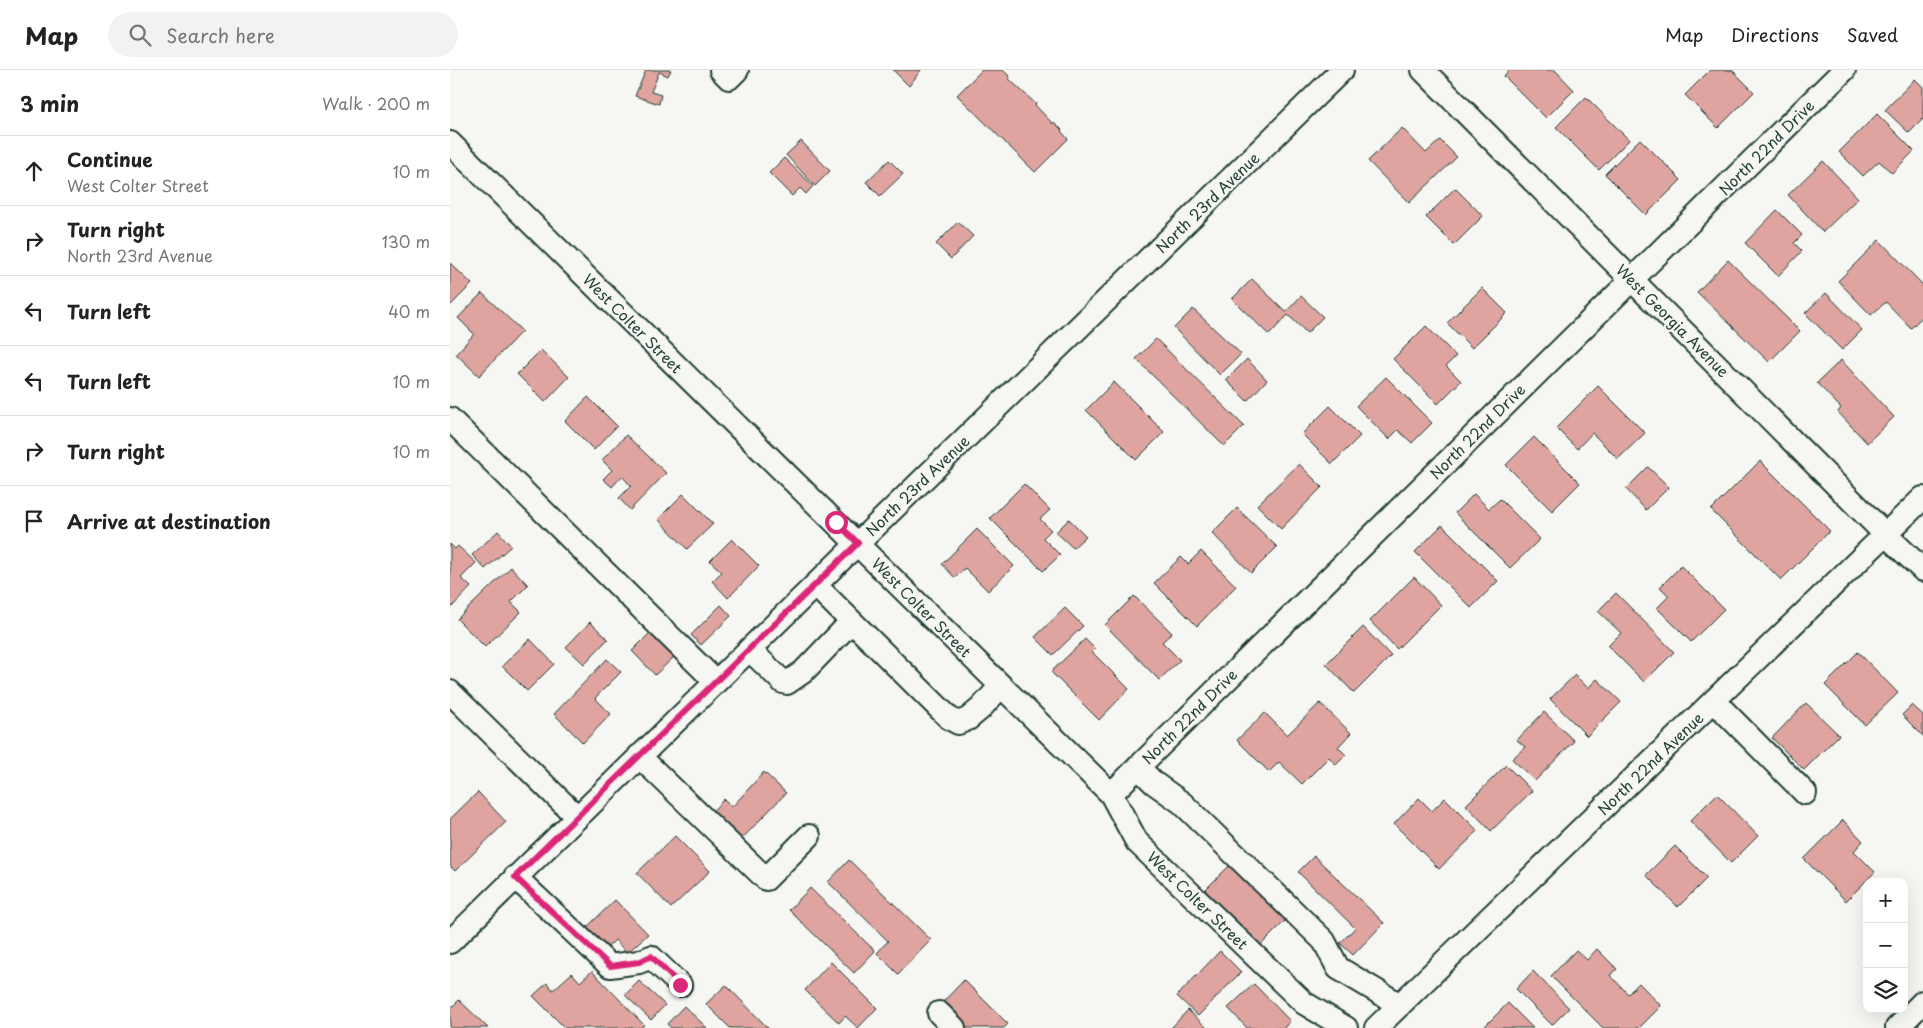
<!DOCTYPE html>
<html lang="en">
<head>
<meta charset="utf-8">
<style>
  body { margin:0; font-family:"Playpen Sans",sans-serif; background:#f2f2f2; color:#222 }
  .controls { position:absolute; right:15px; bottom:15px; display:grid; overflow:hidden; border-radius:10px; box-shadow:0 5px 20px #0002 }
  .controls button { width:45px; height:45px; display:grid; place-items:center; padding:0; border:0; border-bottom:1px solid #e0e0e0; background:#fff; color:#222; font:25px sans-serif }
  .stop { position:absolute; width:15px; height:15px; margin:-11px; border:4px solid #db2777; border-radius:50%; background:#fff }
  .stop.end { background:#db2777; border-color:#fff; box-shadow:0 1px 5px #0008 }
  .list { margin:0; padding:0; list-style:none }
  h2 { display:flex; justify-content:space-between; align-items:center; height:65px; margin:0; padding:0 20px; font-size:21px }
  h2 small { font-size:16px; font-weight:400; color:#767676 }
  .list li { display:grid; grid-template-columns:32px 1fr auto; gap:15px; align-items:center; box-sizing:border-box; height:70px; padding:0 20px; border-top:1px solid #e0e0e0 }
  .list b { display:block; font-size:19px; white-space:nowrap }
  .list p { margin:0; font-size:16px; white-space:nowrap; color:#767676 }
  .list em { font-size:16px; font-style:normal; color:#767676 }
  .icon { flex:none; width:28px; height:28px; fill:none; stroke:currentColor; stroke-width:2; stroke-linecap:round; stroke-linejoin:round }
  .map { position:relative; flex:none; width:1473px; height:958px; overflow:hidden }
  header { display:flex; align-items:center; gap:30px; box-sizing:border-box; height:70px; padding:0 25px; background:#fff; border-bottom:1px solid #e0e0e0 }
  header strong { font-size:24px }
  nav { display:flex; gap:28px; margin-inline-start:auto; font-size:18px }
  .search { width:350px; height:45px; background:#f2f2f2; display:flex; align-items:center; gap:12px; box-sizing:border-box; padding:0 18px; border-radius:28px; color:#767676; font-size:19px }
  main { display:flex }
  aside { flex:1; background:#fff }
  .map>svg:first-child { display:block }
  .building { fill:#dfa49f; stroke:#1f3d34 }
  .lines { fill:none; stroke-linecap:round; stroke-linejoin:round }
  .minor-casing { stroke:#1f3d34; stroke-width:26 }
  .minor { stroke:#f6f6f2; stroke-width:22 }
  .route { stroke:#db2777; stroke-width:6 }
  .labels { text-anchor:middle; dominant-baseline:central; stroke-width:4.5; stroke-linejoin:round; paint-order:stroke }
  .street-label { font-size:15px; fill:#1f3d34; stroke:#f6f6f2 }
</style>
</head>
<body>
<header>
<strong>Map</strong>
<div class="search"><svg class="icon" aria-label="search" viewBox="0 0 24 24"><circle cx="10" cy="10" r="6"/><path d="M15 15l6 6"/></svg>Search here</div>
<nav><a>Map</a><a>Directions</a><a>Saved</a></nav>
</header>
<main>
<aside>
<h2>3 min<small>Walk · 200 m</small></h2>
<ul class="list">
<li><svg class="icon" aria-label="ahead" viewBox="0 0 24 24"><path d="M12 20V5M6 11l6-6 6 6"/></svg><div><b>Continue</b><p>West Colter Street</p></div><em>10 m</em></li>
<li><svg class="icon" aria-label="right" viewBox="0 0 24 24"><path d="M7 20v-9h11M14 6l5 5-5 5"/></svg><div><b>Turn right</b><p>North 23rd Avenue</p></div><em>130 m</em></li>
<li><svg class="icon" aria-label="left" viewBox="0 0 24 24"><path d="M17 20v-9H6M10 6l-5 5 5 5"/></svg><div><b>Turn left</b></div><em>40 m</em></li>
<li><svg class="icon" aria-label="left" viewBox="0 0 24 24"><path d="M17 20v-9H6M10 6l-5 5 5 5"/></svg><div><b>Turn left</b></div><em>10 m</em></li>
<li><svg class="icon" aria-label="right" viewBox="0 0 24 24"><path d="M7 20v-9h11M14 6l5 5-5 5"/></svg><div><b>Turn right</b></div><em>10 m</em></li>
<li><svg class="icon" aria-label="arrive" viewBox="0 0 24 24"><path d="M6 21V4h12l-3 4 3 4H6"/></svg><div><b>Arrive at destination</b></div></li>
</ul>
</aside>
<div class="map">
<svg width="1473" height="958" viewBox="0 0 1473 958">
  <rect width="100%" height="100%" fill="#f6f6f2"/>
  <filter id="ink" filterUnits="userSpaceOnUse"><feTurbulence type="fractalNoise" baseFrequency=".02" numOctaves="2"/><feDisplacementMap in="SourceGraphic" scale="10" xChannelSelector="R" yChannelSelector="G"/><feConvolveMatrix kernelMatrix="1 2 1 2 8 2 1 2 1" color-interpolation-filters="sRGB"/></filter>
  <g filter="url(#ink)">
    <path class="building" d="M196,0H221L218,6L209,2L201,22L211,25L209,34L185,26Z
      M443,0H471L459,16Z
      M532,0H553L560,7L559,9L586,34L585,35L603,54L604,52L612,60L611,61L618,69L585,102L507,25Z
      M1059,0H1105L1124,20L1096,48L1054,6Z
      M1260,0H1282L1304,22L1268,58L1235,25Z
      M1465,9L1473,17V49L1459,63L1435,40Z
      M1136,27L1179,70L1149,100L1106,57Z
      M1427,44L1464,81L1442,103L1429,91L1413,106L1389,82Z
      M952,58L976,83L990,70L1007,87L959,133L918,91Z
      M1190,69L1231,110L1196,145L1155,104Z
      M351,71L380,101L365,116L336,85Z
      M334,88L363,116L356,124L350,118L342,126L319,103Z
      M439,90L453,104L430,126L416,112Z
      M1373,91L1408,128L1373,162L1338,125Z
      M1005,118L1033,146L1004,175L976,147Z
      M1327,140L1352,165L1344,173L1352,181L1328,206L1295,173Z
      M508,152L523,166L501,189L486,174Z
      M1429,170L1473,215V246L1461,258L1436,232L1421,245L1388,211Z
      M1278,190L1350,261L1319,292L1247,222Z
      M0,193L22,214L0,236Z
      M802,209L836,242L851,226L873,247L857,263L838,245L819,265L782,229Z
      M1032,218L1057,243L1022,278L997,253Z
      M32,223L72,261L29,306L6,284L24,264L8,248Z
      M1376,223L1412,260L1392,280L1355,243Z
      M743,239L791,284L770,305L724,258Z
      M976,256L1006,286L996,296L1011,311L988,334L943,289Z
      M706,269L794,356L774,376L686,289Z
      M91,280L119,307L95,332L67,304Z
      M797,289L817,310L797,331L776,310Z
      M1391,290L1444,347L1417,373L1388,342L1391,338L1367,313Z
      M936,307L982,353L962,373L948,360L939,369L906,336Z
      M664,312L714,362L686,390L636,340Z
      M1148,316L1195,363L1168,389L1142,363L1127,379L1106,358Z
      M138,327L167,356L144,380L115,351Z
      M880,336L910,366L882,394L852,364Z
      M176,365L216,403L180,440L169,428L181,416L172,406L162,417L153,409L162,400L152,390Z
      M1084,367L1130,413L1102,441L1056,395Z
      M1310,391L1380,461L1331,510L1261,440Z
      M849,394L872,417L831,459L807,435Z
      M1198,397L1219,417L1196,440L1176,419Z
      M574,414L600,440L590,449L601,460L593,468L610,485L593,501L540,448Z
      M233,424L263,454L237,479L208,449Z
      M1024,424L1039,439L1050,429L1090,469L1060,498L1005,443Z
      M787,438L827,477L801,503L762,463Z
      M619,449L636,466L623,478L606,462Z
      M992,455L1048,511L1021,538L965,482Z
      M527,459L564,496L538,521L515,498L505,508L492,494Z
      M48,461L61,476L35,499L22,485Z
      M282,469L309,496L278,528L262,511L272,502L260,491Z
      M0,474L5,479L8,476L26,493L11,508L21,517L0,539Z
      M751,481L786,516L747,556L704,513L731,487L738,494Z
      M1231,496L1274,539L1241,572L1207,538L1219,526L1210,517Z
      M61,497L78,515L61,532L71,542L35,577L7,549Z
      M964,507L991,535L947,579L920,551Z
      M1166,523L1224,582L1194,612L1158,576L1171,563L1148,541Z
      M684,526L722,563L712,572L730,590L709,610L655,555Z
      M271,535L281,546L251,575L241,565Z
      M615,538L633,556L603,585L585,567Z
      M140,552L158,569L134,594L116,577Z
      M913,557L941,586L904,623L876,594Z
      M201,562L224,587L205,605L182,581Z
      M80,569L104,594L77,621L52,596Z
      M635,569L645,579L642,582L679,619L649,650L601,602Z
      M1408,582L1448,623L1415,655L1375,615Z
      M157,589L171,602L145,628L161,644L133,673L104,644Z
      M1125,605L1138,618L1147,609L1171,632L1137,666L1100,629Z
      M870,633L901,663L888,677L896,685L886,695L879,687L852,714L829,692L819,702L787,670L815,643L837,665Z
      M1356,633L1389,665L1354,700L1322,668Z
      M1462,635L1473,645V666L1452,645Z
      M1094,642L1124,671L1085,711L1062,689L1075,677L1067,670Z
      M1056,695L1082,721L1041,761L1016,735Z
      M314,702L336,723L284,777L255,749L274,729L282,737Z
      M28,722L56,752L5,801L0,796V749Z
      M1267,724L1308,766L1281,793L1240,751Z
      M969,728L982,741L995,728L1028,761L989,799L944,754Z
      M1393,750L1413,771L1404,781L1425,802L1396,831L1354,789Z
      M225,766L260,801L221,838L187,803Z
      M1225,776L1257,808L1228,837L1196,805Z
      M864,786L934,853L903,885L890,873L905,858L848,802Z
      M399,790L481,870L448,904L427,883L438,871L378,812Z
      M781,794L837,849L811,875L755,820Z
      M360,818L425,881L404,903L339,840Z
      M165,830L198,864L177,883L165,870L156,879L136,858Z
      M1147,879L1167,899L1160,905L1178,924L1189,913L1211,936L1189,958H1153L1101,906L1126,880L1137,890Z
      M770,881L791,902L748,946L727,926Z
      M381,892L427,938L408,958L395,946L389,953L355,920Z
      M142,901L194,955L190,958H115L83,926L97,913L103,920L122,903L130,912Z
      M1083,901L1119,938L1102,955L1066,919Z
      M514,910L558,954L554,958H517L492,933Z
      M189,911L215,935L201,950L175,925Z
      M804,914L840,951L834,958H797L778,938Z
      M276,915L318,958H280L256,934Z
      M9,930L38,958H0V939Z
      M1058,933L1083,958H1033Z
      M234,936L257,958H221L217,954Z
      M738,940L757,958H721Z"/>
    <g class="lines">
      <g class="minor-casing">
        <path id="minor" d="M271,0L279,8L287,0
          M973,0L1436,465L1473,500
          M0,73L661,724L687,772L854,933L896,958
          M0,349L266,612
          M365,515L499,648L508,653L518,649L530,639L551,616
          M300,580L333,612L337,613L353,602L401,552
          M0,622L126,746
          M1264,631L1355,723
          M189,686L316,809L359,766
          M688,697L704,713L732,733L874,871L888,898L950,935
          M661,724L1394,0
          M65,807L160,896L189,892L201,887L230,915
          M0,872L892,0
          M489,943L504,958
          M926,958L1473,428
          M1447,958L1473,932"/>
      </g>
      <use href="#minor" class="minor"/>
    </g>
  </g>
  <g class="lines" filter="url(#ink)">
    <path class="route" d="M230,915L201,886L189,892L160,896L65,807L408,473L386,452"/>
  </g>
  <g class="labels">
    <g class="street-label">
      <text transform="translate(1316 77) rotate(-45)">North 22nd Drive</text>
      <text transform="translate(757 132) rotate(-44)">North 23rd Avenue</text>
      <text transform="translate(1223 250) rotate(45)">West Georgia Avenue</text>
      <text transform="translate(183 253) rotate(45)">West Colter Street</text>
      <text transform="translate(1027 361) rotate(-45)">North 22nd Drive</text>
      <text transform="translate(467 415) rotate(-44)">North 23rd Avenue</text>
      <text transform="translate(472 537) rotate(45)">West Colter Street</text>
      <text transform="translate(739 646) rotate(-45)">North 22nd Drive</text>
      <text transform="translate(1200 693) rotate(-44)">North 22nd Avenue</text>
      <text transform="translate(748 830) rotate(44)">West Colter Street</text>
    </g>
  </g>
</svg>
<div class="controls">
<button>+</button>
<button>−</button>
<button><svg class="icon" aria-label="layers" viewBox="0 0 24 24"><path d="M12 4l9 5-9 5-9-5zM3 14l9 5 9-5"/></svg></button>
</div>
<div class="stop" style="left:386px;top:452px"></div>
<div class="stop end" style="left:230px;top:915px"></div>
</div>
</main>
</body>
</html>
